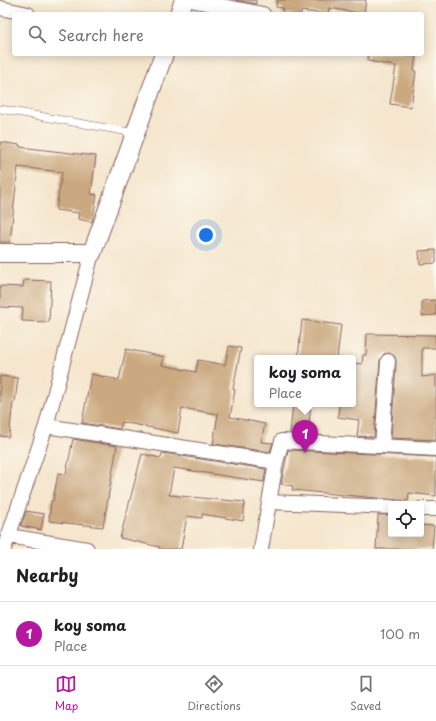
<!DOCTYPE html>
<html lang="en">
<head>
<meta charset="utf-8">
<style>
  body { margin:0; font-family:"Playpen Sans",sans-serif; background:#f6f6f6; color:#202124 }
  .controls { position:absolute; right:12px; bottom:12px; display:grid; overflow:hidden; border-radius:4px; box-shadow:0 2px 10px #0003 }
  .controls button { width:36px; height:36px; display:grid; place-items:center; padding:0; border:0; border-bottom:1px solid #e0e0e0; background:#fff; color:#202124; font:20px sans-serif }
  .you { position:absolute; left:206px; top:235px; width:14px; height:14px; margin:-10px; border:3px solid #fff; border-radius:50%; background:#1a73e8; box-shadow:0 0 0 6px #1a73e833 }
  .badge { display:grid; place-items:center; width:26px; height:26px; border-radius:50%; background:#b5179e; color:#fff; font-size:13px; font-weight:700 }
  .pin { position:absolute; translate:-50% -33px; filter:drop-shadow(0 1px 2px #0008) }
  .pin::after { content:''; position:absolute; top:21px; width:14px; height:12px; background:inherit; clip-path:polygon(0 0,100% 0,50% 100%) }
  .popup { position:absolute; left:254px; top:355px; width:102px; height:52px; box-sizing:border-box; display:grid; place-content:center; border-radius:4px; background:#fff; filter:drop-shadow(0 1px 3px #0005); font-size:13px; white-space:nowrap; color:#757577 }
  .popup b { font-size:15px; color:#202124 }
  .popup::after { content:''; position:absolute; left:50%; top:100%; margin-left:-8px; border:8px solid transparent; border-top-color:#fff }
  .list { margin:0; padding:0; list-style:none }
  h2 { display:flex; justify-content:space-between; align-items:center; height:52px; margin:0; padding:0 16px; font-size:17px }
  h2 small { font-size:13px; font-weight:400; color:#757577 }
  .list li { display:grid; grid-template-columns:26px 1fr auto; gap:12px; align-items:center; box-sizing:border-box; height:64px; padding:0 16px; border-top:1px solid #e0e0e0 }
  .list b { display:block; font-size:15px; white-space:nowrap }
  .list p { margin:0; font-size:13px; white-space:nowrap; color:#757577 }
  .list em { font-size:13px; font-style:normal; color:#757577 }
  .icon { flex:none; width:22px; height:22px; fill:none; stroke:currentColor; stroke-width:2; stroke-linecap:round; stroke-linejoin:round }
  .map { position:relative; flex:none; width:436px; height:549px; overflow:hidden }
  .search { position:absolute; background:#fff; box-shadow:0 2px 10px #0003; left:12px; right:12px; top:12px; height:44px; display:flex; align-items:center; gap:10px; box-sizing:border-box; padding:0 14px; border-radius:4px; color:#757577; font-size:15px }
  .sheet { height:116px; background:#fff }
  nav { display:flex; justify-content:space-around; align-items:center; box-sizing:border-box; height:56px; border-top:1px solid #e0e0e0; background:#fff; font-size:11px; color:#757577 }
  nav a { display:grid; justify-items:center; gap:2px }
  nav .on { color:#b5179e }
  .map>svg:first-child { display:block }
  .building { fill:#caa980 }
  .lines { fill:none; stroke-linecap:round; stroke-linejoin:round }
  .service-casing { stroke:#866564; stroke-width:8 }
  .minor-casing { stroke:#866564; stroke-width:16 }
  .tertiary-casing { stroke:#866564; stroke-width:20 }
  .service { stroke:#fff; stroke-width:7 }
  .minor { stroke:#fff; stroke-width:14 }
  .tertiary { stroke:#fff; stroke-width:18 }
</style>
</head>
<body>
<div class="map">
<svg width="436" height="549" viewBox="0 0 436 549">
  <rect width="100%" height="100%" fill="#fbf7ec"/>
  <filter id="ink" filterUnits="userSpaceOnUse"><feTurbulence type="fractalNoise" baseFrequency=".025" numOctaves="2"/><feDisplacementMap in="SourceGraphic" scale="8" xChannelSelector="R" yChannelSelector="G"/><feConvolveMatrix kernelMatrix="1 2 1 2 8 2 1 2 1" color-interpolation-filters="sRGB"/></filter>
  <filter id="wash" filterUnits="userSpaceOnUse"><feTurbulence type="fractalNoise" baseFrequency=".012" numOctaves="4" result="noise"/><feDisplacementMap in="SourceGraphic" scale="16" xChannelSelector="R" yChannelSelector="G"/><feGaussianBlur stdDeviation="0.9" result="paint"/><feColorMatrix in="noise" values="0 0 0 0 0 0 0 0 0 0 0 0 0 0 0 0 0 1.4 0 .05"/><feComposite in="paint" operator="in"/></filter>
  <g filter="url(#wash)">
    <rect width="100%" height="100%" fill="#f5e6cd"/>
    <g id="blocks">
      <path class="building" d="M235,0H256V4Z
        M277,0H366L364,14L329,8L328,14L301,11V14H282L283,8L276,7Z
        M368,54H416L414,71H416L411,107L390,104L396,66L368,61Z
        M0,142L20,145V147L96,156L91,194L97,195L92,222L78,219L79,213L56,210L62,172L18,167L10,242H0Z
        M436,250V263L420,264L419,251Z
        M24,280L51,281L49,322L22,321L23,308L0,307V286L23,287Z
        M436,300V315L422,316V301Z
        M302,320L341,325L337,358H298Z
        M367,334L435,335L436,348H422V377L436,375V440L391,438L396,362L395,357L389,353L384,354L380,360L374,437L357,436L359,420L338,417L339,404H353V363L362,364L363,355H366Z
        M229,346L241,348L233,389L235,390L230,417L265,424L261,442L273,443L270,452L213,444L218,414L182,408L178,433L122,422L120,429L82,423L91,374L119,380L126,349L164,357L162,365L196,372L198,360L225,365Z
        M0,376L18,378L15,402H13L9,437L0,436Z
        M293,404H311L308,434L290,433Z
        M73,439L117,446L103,527L49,521L51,501H53L58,473L66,474Z
        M288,450L436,457V496L409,493L408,501L292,490L293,486L281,484Z
        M162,453L266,469L264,482L174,468L169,495L245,502L243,521L202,514V518L187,516L181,549H159L160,547L120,538L142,454L161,458Z
        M26,511L44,514L41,530L21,526Z
        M378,515H391L390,534H421V525L434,526L432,549H376Z"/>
    </g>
  </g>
  <g filter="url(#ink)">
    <use href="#blocks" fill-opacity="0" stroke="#866564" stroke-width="1"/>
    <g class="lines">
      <g class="service-casing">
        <path id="service" d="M0,109L135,133"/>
      </g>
      <g class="minor-casing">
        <path id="minor" d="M190,0L263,14
          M0,8L28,14
          M46,426L276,462
          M382,446L388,361
          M270,502L391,507
          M421,509H436
          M9,536L87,549
          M4,549L46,426L92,253
          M261,549L276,462L282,441L436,449"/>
      </g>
      <g class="tertiary-casing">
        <path id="tertiary" d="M179,14L184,0
          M0,253H92L164,54"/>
      </g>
      <use href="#service" class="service"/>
      <use href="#minor" class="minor"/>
      <use href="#tertiary" class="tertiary"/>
    </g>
  </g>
</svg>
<div class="controls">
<button><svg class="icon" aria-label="locate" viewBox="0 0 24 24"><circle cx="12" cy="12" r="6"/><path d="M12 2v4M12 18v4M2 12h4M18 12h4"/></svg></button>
</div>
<div class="you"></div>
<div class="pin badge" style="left:305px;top:453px">1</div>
<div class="popup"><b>koy soma</b>Place</div>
<div class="search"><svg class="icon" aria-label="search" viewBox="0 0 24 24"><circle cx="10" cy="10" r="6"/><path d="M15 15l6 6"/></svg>Search here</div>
</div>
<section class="sheet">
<h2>Nearby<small></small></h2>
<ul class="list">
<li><span class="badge">1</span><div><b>koy soma</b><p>Place</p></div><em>100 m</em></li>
</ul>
</section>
<nav>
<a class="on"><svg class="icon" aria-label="map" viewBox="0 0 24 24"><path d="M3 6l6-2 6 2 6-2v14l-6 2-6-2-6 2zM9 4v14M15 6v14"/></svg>Map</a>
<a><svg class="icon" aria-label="directions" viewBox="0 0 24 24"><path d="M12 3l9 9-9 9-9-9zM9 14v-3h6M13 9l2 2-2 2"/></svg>Directions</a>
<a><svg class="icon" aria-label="saved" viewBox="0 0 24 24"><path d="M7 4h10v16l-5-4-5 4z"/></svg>Saved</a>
</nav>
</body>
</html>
